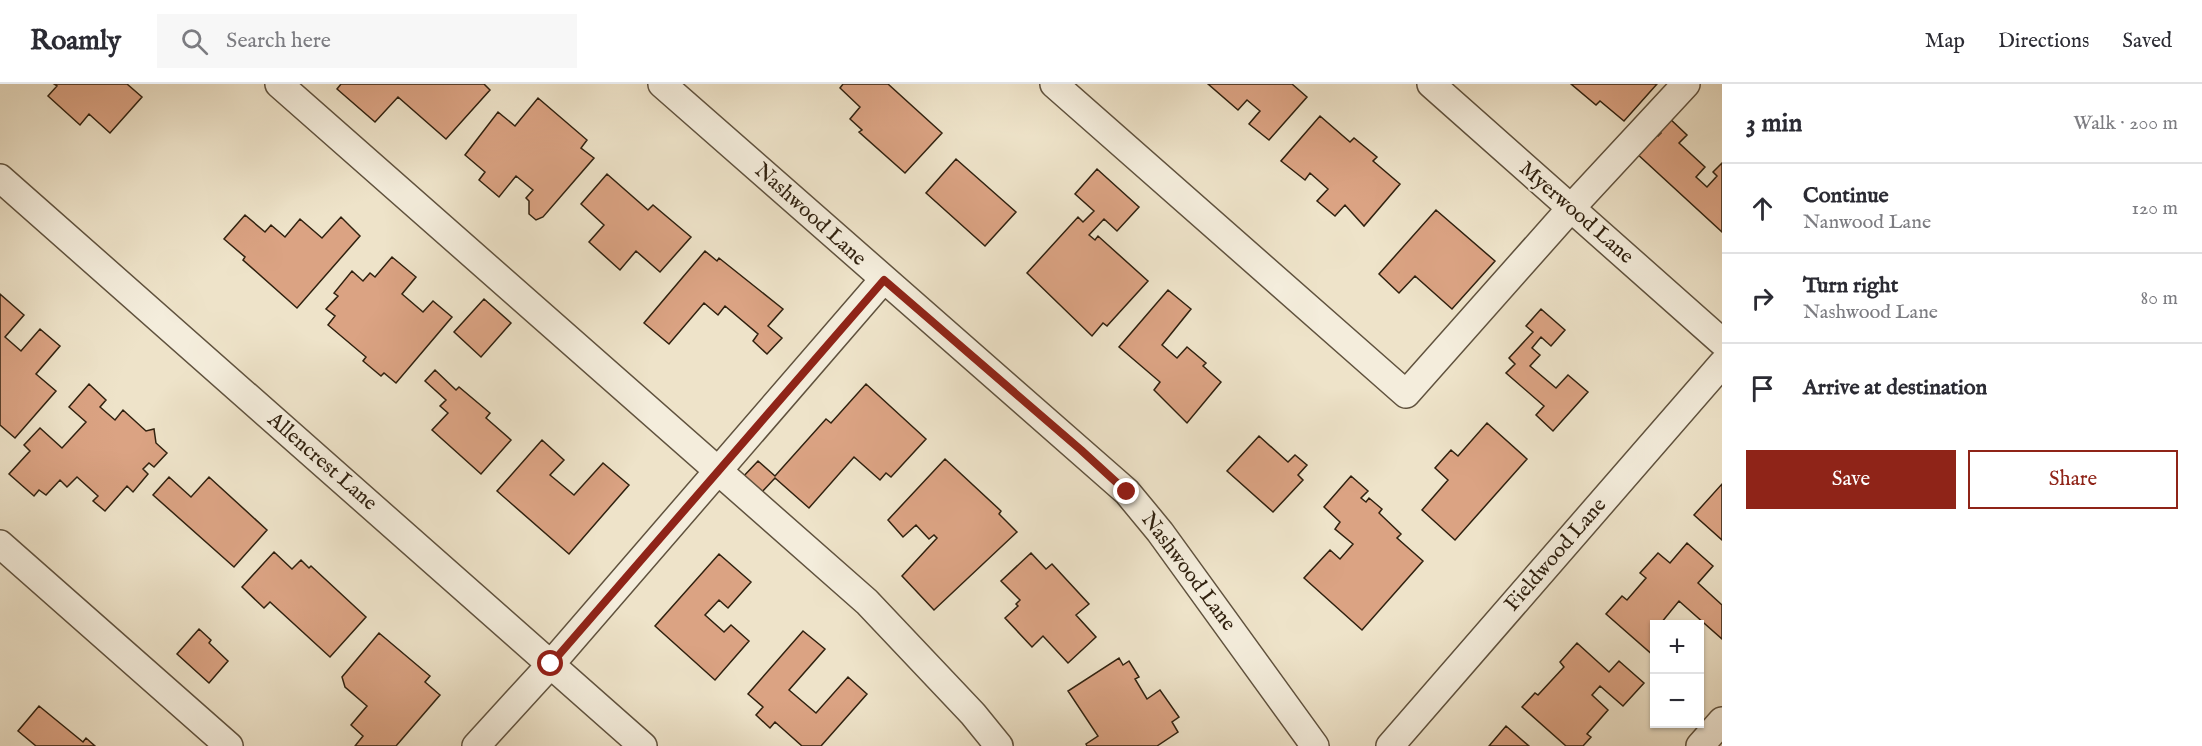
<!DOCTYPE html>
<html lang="en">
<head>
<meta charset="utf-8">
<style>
  body { margin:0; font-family:"IM FELL English",serif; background:#f7f7f7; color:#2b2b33 }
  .controls { position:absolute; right:18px; bottom:18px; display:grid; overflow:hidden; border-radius:0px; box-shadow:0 2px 4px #0004 }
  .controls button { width:54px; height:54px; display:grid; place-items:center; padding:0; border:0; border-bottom:2px solid #e1e1e2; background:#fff; color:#2b2b33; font:30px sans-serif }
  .stop { position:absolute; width:18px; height:18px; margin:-14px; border:4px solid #8f2418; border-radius:50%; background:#fff }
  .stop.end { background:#8f2418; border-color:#fff; box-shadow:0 2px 6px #0008 }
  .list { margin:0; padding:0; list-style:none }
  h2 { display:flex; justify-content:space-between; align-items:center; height:78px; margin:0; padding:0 24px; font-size:26px }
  h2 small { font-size:20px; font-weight:400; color:#7c7c81 }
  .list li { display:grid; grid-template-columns:39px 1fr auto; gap:18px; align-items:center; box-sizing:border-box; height:90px; padding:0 24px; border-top:2px solid #e1e1e2 }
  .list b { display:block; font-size:22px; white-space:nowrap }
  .list p { margin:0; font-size:20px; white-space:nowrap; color:#7c7c81 }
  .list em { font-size:20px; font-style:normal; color:#7c7c81 }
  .actions { display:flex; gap:12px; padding:18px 24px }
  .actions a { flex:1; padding:14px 0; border:2px solid #8f2418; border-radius:0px; text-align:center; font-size:21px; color:#8f2418 }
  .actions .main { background:#8f2418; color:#fff }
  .icon { flex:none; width:33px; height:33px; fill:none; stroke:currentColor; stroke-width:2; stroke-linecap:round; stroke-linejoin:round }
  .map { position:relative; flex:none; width:1722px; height:662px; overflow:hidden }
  header { display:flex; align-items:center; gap:36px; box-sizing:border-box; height:84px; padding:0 30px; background:#fff; border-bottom:2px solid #e1e1e2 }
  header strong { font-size:28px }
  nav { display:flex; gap:33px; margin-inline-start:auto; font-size:21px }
  .search { width:420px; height:54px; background:#f7f7f7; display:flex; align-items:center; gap:15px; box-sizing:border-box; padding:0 21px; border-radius:0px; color:#7c7c81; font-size:22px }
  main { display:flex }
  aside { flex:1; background:#fff }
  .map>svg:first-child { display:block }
  .building { fill:#dba383; stroke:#30210f; stroke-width:1.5 }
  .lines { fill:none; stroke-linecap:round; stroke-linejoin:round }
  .minor-casing { stroke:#60523e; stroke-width:30 }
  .minor { stroke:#f4eddc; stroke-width:27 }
  .route { stroke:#8f2418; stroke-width:8 }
  .labels { text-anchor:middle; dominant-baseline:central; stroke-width:4.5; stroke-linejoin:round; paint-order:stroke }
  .street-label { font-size:21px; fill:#30210f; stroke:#f4eddc }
</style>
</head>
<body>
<header>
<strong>Roamly</strong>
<div class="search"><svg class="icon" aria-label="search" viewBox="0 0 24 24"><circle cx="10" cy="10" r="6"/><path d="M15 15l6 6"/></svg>Search here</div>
<nav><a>Map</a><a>Directions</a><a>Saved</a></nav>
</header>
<main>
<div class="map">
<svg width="1722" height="662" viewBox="0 0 1722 662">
  <rect width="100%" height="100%" fill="#eee3c9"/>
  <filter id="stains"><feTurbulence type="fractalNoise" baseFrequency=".00333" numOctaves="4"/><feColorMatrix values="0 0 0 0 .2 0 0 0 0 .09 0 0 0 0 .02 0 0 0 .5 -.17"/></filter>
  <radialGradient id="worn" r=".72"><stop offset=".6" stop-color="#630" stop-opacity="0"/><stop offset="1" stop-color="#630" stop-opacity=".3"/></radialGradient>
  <path class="building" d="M54,0H127L142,13L110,49L89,30L80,41L48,12L57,2Z
    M341,0H484L490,6L446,55L398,13L375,38L337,5Z
    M843,0H888L942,49L905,89L859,48L862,46L850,35L860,23L840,4Z
    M1208,0H1292L1307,13L1269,56L1249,40L1260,27L1247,16L1238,26Z
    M1571,0H1657L1624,37L1600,17L1596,21Z
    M538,14L587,56L581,64L594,74L543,133L536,136L529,130V117L526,114L533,106L516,92L499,113L479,96L485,88L465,71L498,28L515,42Z
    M1320,32L1350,58L1354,54L1377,73L1373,77L1400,100L1364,142L1345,121L1335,132L1317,117L1328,105L1310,89L1305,96L1281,77Z
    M1668,33L1687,51L1679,59L1705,83L1696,93L1707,103L1717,92L1713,88L1722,79V148L1635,68L1653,48L1658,52L1661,49L1657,45Z
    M956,75L1016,128L985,162L926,109Z
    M1097,85L1139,123L1117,147L1104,135L1089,151L1095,156L1098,152L1148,197L1107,242L1103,239L1092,252L1027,189L1078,133L1083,138L1094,127L1075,110Z
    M607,90L648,126L653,121L691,153L660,188L636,167L620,186L589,158L604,141L581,120Z
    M1436,126L1495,177L1452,225L1415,192L1399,209L1379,190Z
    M245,131L265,148L271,141L285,153L300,135L322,154L341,133L360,152L297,224L243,176L245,173L224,155Z
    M705,167L717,177L719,174L783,225L768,242L782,254L767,270L753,257L758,250L725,222L718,231L704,219L669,260L644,239Z
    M392,173L416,193L402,210L423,228L433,217L452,233L396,299L384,289L381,292L363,277L366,273L328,241L335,232L326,225L338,212L334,209L352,187L363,197L370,189L375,193Z
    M1168,206L1191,225L1162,261L1177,274L1187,263L1206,279L1203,282L1221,298L1187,339L1154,306L1160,298L1119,263Z
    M0,210L24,231L5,253L21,267L40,245L60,262L36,290L56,307L15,354L0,341Z
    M484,215L511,239L481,273L454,248Z
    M1541,225L1565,246L1551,262L1541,253L1532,264L1540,271L1530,282L1556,304L1568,291L1588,308L1553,347L1536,331L1544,322L1506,289L1515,280L1509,274L1533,248L1526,242Z
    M435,286L456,306L459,303L490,329L486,334L511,356L481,390L432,346L448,329L440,322L446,316L425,297Z
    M89,300L106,316L100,323L115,336L123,326L146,347L154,345L156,359L167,369L154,383L149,379L143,385L148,390L133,408L127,402L105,427L93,417L98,412L77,393L67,403L60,396L46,411L39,406L34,412L9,390L30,367L24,361L40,344L62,364L86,338L69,323Z
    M866,300L926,355L891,393L886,389L880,396L854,373L809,424L775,394L759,411L741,395L758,377L775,392L826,335L831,339Z
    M1487,339L1527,375L1455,456L1422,426L1448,396L1435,384L1451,366L1458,372Z
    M1259,352L1288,378L1295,371L1307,381L1298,391L1303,396L1273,428L1227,387Z
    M542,356L564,376L550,391L574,411L603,379L629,401L569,470L497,407Z
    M945,375L1001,427L999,430L1017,448L934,526L902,492L937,454L934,451L929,455L916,441L903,453L888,436Z
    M1351,392L1368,407L1361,414L1366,418L1369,414L1382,425L1379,429L1401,450L1397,454L1423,477L1362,546L1304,494L1330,466L1340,475L1353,460L1335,445L1340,438L1324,423Z
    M169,393L191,413L209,393L267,446L234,483L153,411Z
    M1722,400V456L1694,431Z
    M1687,459L1713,482L1698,499L1722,521V555L1679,517L1661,539L1663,540H1654V572L1606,530L1622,512L1627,516L1646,494L1640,489L1658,469L1670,479Z
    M274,468L292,485L301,476L309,484L311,482L366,533L330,573L270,518L264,524L242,503Z
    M1031,469L1046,485L1052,480L1089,520L1076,531L1096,553L1068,579L1043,552L1032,563L1005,534L1018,522L1016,520L1020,516L1001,497Z
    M719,470L751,498L728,524L719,516L705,531L724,548L731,541L749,557L715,596L655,542Z
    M199,545L211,556L209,559L228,577L209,599L177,570Z
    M803,547L825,565L789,606L816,629L848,593L867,610L821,662H802L775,638L770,644L756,631L763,623L748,610Z
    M379,549L430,592L425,598L440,611L396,662H355L363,652L351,641L367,622L345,603L342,593Z
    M1577,559L1609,588L1619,577L1644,599L1623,622L1600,602L1592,611L1608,626L1587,650L1591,653L1583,662H1566L1522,623L1535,609L1538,611L1564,583L1560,578Z
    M1119,574L1123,581L1129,577L1139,593L1135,595L1147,615L1160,606L1179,633L1172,638L1178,648L1157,662H1087L1086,660L1098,652L1068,607Z
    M39,622L83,658L86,654L95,662H36L18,647Z
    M1506,642L1529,662H1489Z"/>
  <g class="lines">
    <g class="minor-casing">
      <path id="minor" d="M279,0L867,518L973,630L999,662
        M662,0L1127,408L1160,448L1315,662
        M1054,0L1406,310L1571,124L1686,0
        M1431,0L1722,258
        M0,94L643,662
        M0,460L229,662
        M476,662L551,580L883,196
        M1390,662L1722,280
        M1700,662L1722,637"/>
    </g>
    <use href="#minor" class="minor"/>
  </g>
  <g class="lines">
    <path class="route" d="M551,580L884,196L1081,366L1127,408"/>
  </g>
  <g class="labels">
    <g class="street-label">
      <text transform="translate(1576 129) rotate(41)">Myerwood Lane</text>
      <text transform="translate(810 131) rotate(42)">Nashwood Lane</text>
      <text transform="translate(322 378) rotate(41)">Allencrest Lane</text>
      <text transform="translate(1556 471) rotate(-49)">Fieldwood Lane</text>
      <text transform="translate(1188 488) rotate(53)">Nashwood Lane</text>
    </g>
  </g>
  <rect width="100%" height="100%" filter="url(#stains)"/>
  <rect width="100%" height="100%" fill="url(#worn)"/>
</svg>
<div class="controls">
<button>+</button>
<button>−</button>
</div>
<div class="stop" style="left:551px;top:580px"></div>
<div class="stop end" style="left:1127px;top:408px"></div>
</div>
<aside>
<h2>3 min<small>Walk · 200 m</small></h2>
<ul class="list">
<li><svg class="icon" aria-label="ahead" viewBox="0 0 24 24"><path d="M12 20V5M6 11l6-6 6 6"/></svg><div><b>Continue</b><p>Nanwood Lane</p></div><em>120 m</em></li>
<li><svg class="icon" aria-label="right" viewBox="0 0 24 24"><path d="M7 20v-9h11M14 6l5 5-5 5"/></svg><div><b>Turn right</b><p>Nashwood Lane</p></div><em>80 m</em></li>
<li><svg class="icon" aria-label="arrive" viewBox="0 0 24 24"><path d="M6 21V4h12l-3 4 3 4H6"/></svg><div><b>Arrive at destination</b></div></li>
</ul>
<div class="actions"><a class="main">Save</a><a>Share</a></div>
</aside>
</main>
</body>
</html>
